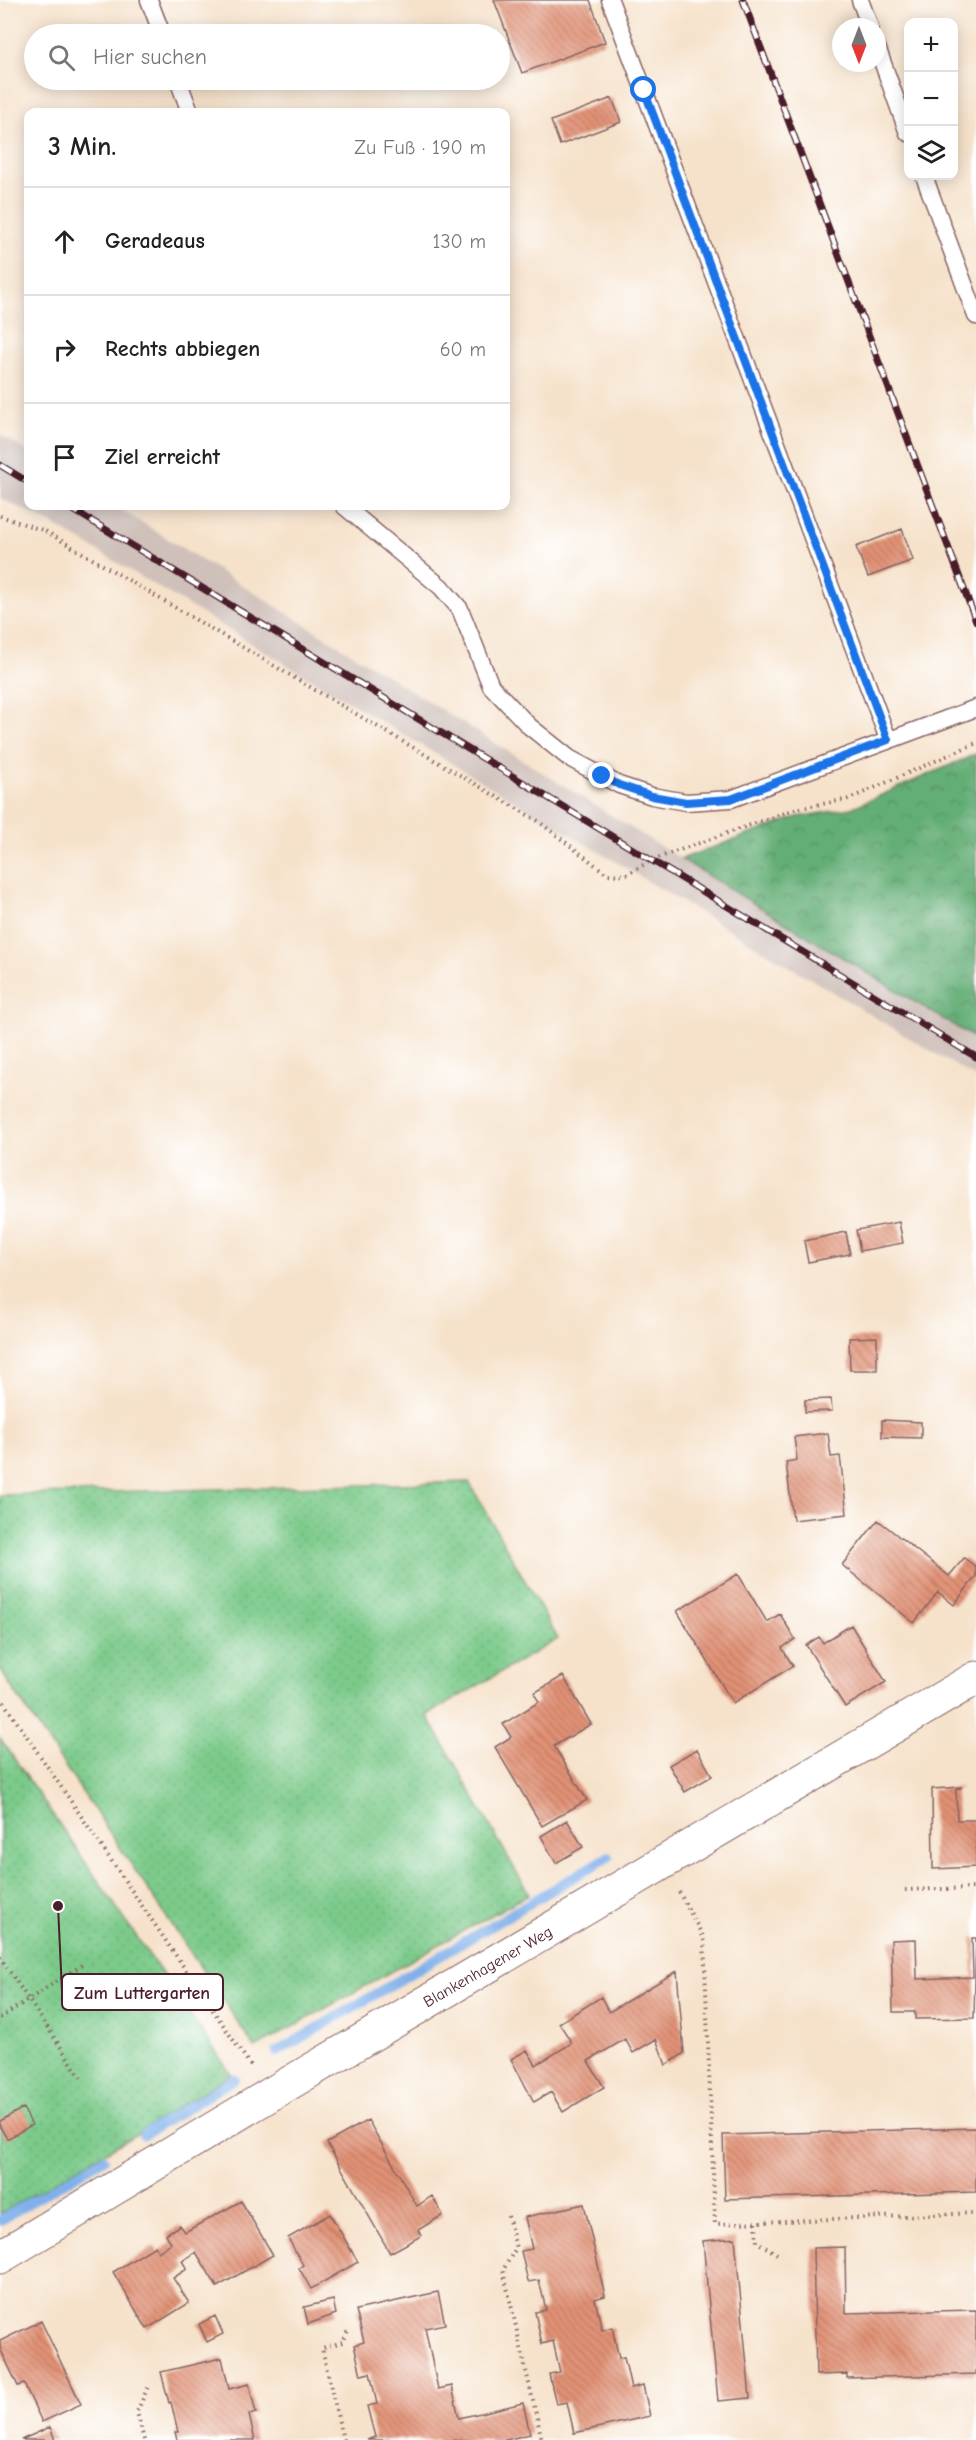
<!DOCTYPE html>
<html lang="de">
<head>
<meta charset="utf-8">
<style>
  body { margin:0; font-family:"Comic Neue",sans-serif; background:#f2f2f2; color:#222 }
  .controls { position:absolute; right:18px; top:18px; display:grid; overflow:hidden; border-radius:12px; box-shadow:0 3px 15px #0003 }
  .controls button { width:54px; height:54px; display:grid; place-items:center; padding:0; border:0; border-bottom:2px solid #e0e0e0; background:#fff; color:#222; font:30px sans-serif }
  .compass { position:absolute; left:832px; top:18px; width:54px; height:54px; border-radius:50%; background:#fff; box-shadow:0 3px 15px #0003; rotate:180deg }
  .stop { position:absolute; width:18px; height:18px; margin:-14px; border:4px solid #1a73e8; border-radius:50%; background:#fff }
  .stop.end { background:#1a73e8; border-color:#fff; box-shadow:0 2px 6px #0008 }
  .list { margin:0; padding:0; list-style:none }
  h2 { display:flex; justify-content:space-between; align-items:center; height:78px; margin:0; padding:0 24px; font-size:26px }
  h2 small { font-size:20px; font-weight:400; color:#767676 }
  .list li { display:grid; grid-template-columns:39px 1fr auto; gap:18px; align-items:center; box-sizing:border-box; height:108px; padding:0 24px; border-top:2px solid #e0e0e0 }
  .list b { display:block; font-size:22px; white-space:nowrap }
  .list em { font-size:20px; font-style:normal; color:#767676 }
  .icon { flex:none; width:33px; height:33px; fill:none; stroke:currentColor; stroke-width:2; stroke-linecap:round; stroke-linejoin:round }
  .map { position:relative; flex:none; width:976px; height:2440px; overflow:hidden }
  .search { position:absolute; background:#fff; box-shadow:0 3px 15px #0003; left:24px; top:24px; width:486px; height:66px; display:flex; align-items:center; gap:15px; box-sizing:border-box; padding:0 21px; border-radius:33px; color:#767676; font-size:22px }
  .panel { position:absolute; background:#fff; box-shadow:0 3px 15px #0003; left:24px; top:108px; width:486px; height:402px; border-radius:12px }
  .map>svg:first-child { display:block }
  .railway { fill:#cfc0ba }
  .grass { fill:url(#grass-dots); stroke:#62745a; stroke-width:1.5 }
  .forest { fill:url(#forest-crowns); stroke:#576650; stroke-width:1.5 }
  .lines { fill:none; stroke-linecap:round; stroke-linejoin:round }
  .stream { stroke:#80b0eb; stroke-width:10 }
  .building { fill:url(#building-back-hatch) }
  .lane-casing { stroke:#866363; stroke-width:19 }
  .street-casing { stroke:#866363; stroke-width:35 }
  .path { stroke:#866363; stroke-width:4; stroke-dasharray:1.5 4.5; stroke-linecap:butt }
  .lane { stroke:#fff; stroke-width:16 }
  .street { stroke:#fff; stroke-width:33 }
  .rail-casing { stroke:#4a1f2b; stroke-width:7 }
  .rail { stroke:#fff; stroke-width:4.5; stroke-dasharray:14; stroke-linecap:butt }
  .route { stroke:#1a73e8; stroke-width:8 }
  .labels { text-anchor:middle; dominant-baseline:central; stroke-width:5; stroke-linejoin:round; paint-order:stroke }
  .street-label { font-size:16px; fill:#4a1f2b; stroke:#fff }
  .leader { fill:none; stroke:#4a1f2b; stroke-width:2 }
  .callout-dot { fill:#4a1f2b; stroke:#fff; stroke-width:2 }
  .callout { fill:#fff; stroke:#4a1f2b; stroke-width:2 }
  .callout-label { font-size:18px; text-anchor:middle; font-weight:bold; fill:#4a1f2b }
</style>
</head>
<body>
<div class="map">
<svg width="976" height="2440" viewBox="0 0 976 2440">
  <defs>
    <pattern id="grass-dots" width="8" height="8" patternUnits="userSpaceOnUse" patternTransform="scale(1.5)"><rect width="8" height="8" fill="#7bca8a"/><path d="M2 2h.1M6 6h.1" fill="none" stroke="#6cad77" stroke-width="1.8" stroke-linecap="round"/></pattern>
    <pattern id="forest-crowns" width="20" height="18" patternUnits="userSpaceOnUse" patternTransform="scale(1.5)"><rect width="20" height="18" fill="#64ae76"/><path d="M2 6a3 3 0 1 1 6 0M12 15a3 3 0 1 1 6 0" fill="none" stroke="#548d61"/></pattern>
    <pattern id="building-back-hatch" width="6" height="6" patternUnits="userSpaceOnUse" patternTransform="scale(1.5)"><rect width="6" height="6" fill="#e29276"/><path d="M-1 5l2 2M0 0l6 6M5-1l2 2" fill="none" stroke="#b97761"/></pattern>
  </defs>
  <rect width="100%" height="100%" fill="#fff"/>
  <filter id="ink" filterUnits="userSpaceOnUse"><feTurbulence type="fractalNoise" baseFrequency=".0167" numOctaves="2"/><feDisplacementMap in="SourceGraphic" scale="12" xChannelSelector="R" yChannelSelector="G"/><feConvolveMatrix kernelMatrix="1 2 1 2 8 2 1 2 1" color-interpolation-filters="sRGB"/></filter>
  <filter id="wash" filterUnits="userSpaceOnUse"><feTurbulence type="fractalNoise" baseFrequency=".008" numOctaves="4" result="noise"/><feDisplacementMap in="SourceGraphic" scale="24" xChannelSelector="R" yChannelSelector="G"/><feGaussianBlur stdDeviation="1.35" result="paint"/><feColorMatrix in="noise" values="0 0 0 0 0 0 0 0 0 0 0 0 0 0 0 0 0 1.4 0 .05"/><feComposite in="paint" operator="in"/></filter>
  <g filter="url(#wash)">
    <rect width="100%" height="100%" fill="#f6e2cb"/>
    <path class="railway" d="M0,434L28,452V506H115L681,859L976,1039V1078L49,522L0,498Z"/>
    <path class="grass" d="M469,1482L558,1639L427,1715L529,1894L255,2048L0,1670V1495Z
      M0,1738L231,2074L138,2133L0,2214Z"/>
    <path class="forest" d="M976,754V1039L681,859L797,817L851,808Z"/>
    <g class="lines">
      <path class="stream" d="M277,2052L608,1857
        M143,2135L234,2079
        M0,2220L104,2159"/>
    </g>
    <g id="blocks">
      <path class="building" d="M494,0H590L605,42L522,73Z
        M612,98L621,122L560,145L551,121Z
        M902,529L913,560L868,577L856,547Z
        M899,1222L903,1243L860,1251L856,1230Z
        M846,1232L850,1254L808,1262L804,1241Z
        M877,1337V1370H850L849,1338Z
        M831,1399L832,1411L805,1412V1400Z
        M882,1420L921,1422V1438L882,1437Z
        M828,1433L831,1457L840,1456L847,1514L793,1520L786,1462L797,1460L794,1437Z
        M878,1520L949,1576L964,1558L976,1567V1576L954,1605L938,1592L914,1623L842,1565Z
        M738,1574L767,1622L780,1614L795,1639L782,1648L793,1666L733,1703L677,1611Z
        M851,1625L886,1682L845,1707L806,1645L819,1637L823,1643Z
        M563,1676L591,1724L554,1746L587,1800L542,1826L495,1747L511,1737L503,1724L539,1702L534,1693Z
        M697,1749L712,1776L685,1792L669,1765Z
        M962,1787L956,1790L957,1820H976V1867L933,1869L932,1789Z
        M567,1820L583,1847L556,1863L541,1836Z
        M972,1938H976L974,2018L915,2019V2012H893L891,1940L916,1939L917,1979L973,1977Z
        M677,1971L684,2053L666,2065L656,2039L633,2053L625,2039L588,2061L604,2087L563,2112L551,2092L534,2102L511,2059L527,2050L536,2065L572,2043L559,2023L601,1997L609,2012Z
        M23,2108L32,2125L7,2139L0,2127V2121Z
        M368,2120L417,2206L432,2196L443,2215L418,2230L421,2236L390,2253L327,2143Z
        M976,2128V2192L725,2199L723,2135Z
        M241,2201L273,2255L217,2287L196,2252L182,2261L187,2269L173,2278L189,2303L147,2329L113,2272L155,2246L158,2252L171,2243L166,2234L180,2225L185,2232Z
        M584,2204L605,2296L595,2299L602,2330L612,2327L619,2358L624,2357L631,2388L643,2385L650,2416L574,2433L567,2402L556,2404L549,2374L560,2372L553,2341L542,2344L535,2312L546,2310L539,2280L528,2282L521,2251L532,2249L525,2217Z
        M330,2214L358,2262L311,2289L299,2268L303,2265L288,2238Z
        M735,2238L750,2398L718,2401L703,2241Z
        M845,2247L846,2313L976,2310V2374L847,2378V2374L816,2375L813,2248Z
        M438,2292L445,2324L425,2328L438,2389L452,2386L459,2418L523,2403L530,2434L506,2440H367L375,2437L367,2406L377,2404L370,2373L361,2375L354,2345L364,2342L356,2310Z
        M333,2300L336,2314L308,2324L304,2307Z
        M215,2316L223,2334L207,2342L199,2324Z
        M41,2321L81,2404L42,2422L24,2384L18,2386L0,2348V2341Z
        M222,2358L229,2389L249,2384L256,2413L249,2415L255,2440H177L175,2432H178L171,2402L169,2403L161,2372Z
        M50,2427L55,2440H21Z"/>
    </g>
  </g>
  <g filter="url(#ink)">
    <use href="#blocks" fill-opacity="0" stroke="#866363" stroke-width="1.5"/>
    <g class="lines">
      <g class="lane-casing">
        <path id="lane" d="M149,0L162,34
          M610,0L888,739
          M860,0L870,27
          M877,47L908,133
          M178,80L190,112
          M924,176L976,316
          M344,506L441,587L460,609L491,686L529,726L569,758L619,785L652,796L686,802L731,799L976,708"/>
      </g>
      <g class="street-casing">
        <path id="street" d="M0,2257L271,2094L976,1678"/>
      </g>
      <path class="path" d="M0,516L45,531L538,821L607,874L625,875L652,860L795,809L849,799L976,743
        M0,1697L251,2066
        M905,1890L976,1888
        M679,1892L704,1938L715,2224L976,2213
        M0,1957L82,2079
        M0,2018L82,1965
        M508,2216L516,2248L503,2270L542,2440
        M756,2222L757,2242L777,2254
        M144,2440L137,2412L148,2387
        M343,2440L322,2348L343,2342L349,2328"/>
      <use href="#lane" class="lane"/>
      <use href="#street" class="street"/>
      <g class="rail-casing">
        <path id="rail" d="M743,0L976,621
          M0,465L28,482
          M67,506L976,1057"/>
      </g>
      <use href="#rail" class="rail"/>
    </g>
  </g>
  <g class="lines" filter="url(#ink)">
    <path class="route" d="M602,776L619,785L652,796L686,802L731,799L888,740L644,90"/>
  </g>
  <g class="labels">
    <g class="street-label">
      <text transform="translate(488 1967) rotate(-30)">Blankenhagener Weg</text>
    </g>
  </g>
  <path class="leader" d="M58 1906L62 1992"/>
  <circle class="callout-dot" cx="58" cy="1906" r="6"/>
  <rect class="callout" x="62" y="1974" width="161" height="36" rx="6"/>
  <g class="callout-label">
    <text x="142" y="1999">Zum Luttergarten</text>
  </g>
</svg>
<div class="controls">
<button>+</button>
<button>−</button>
<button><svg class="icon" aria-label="layers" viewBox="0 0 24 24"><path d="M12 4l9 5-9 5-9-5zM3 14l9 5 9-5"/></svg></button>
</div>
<svg class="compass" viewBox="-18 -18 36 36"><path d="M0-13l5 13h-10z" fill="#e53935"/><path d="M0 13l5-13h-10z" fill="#767676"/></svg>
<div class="stop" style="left:644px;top:90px"></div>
<div class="stop end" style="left:602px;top:776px"></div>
<div class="search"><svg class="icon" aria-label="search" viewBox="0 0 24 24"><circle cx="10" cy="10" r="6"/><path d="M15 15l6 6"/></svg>Hier suchen</div>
<section class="panel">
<h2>3 Min.<small>Zu Fuß · 190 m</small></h2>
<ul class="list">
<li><svg class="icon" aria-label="ahead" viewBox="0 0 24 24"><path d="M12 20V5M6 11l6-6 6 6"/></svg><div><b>Geradeaus</b></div><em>130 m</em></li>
<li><svg class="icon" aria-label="right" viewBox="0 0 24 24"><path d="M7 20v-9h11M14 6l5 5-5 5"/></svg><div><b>Rechts abbiegen</b></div><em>60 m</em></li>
<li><svg class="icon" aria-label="arrive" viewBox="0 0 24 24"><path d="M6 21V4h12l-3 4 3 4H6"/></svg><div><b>Ziel erreicht</b></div></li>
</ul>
</section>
</div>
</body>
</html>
